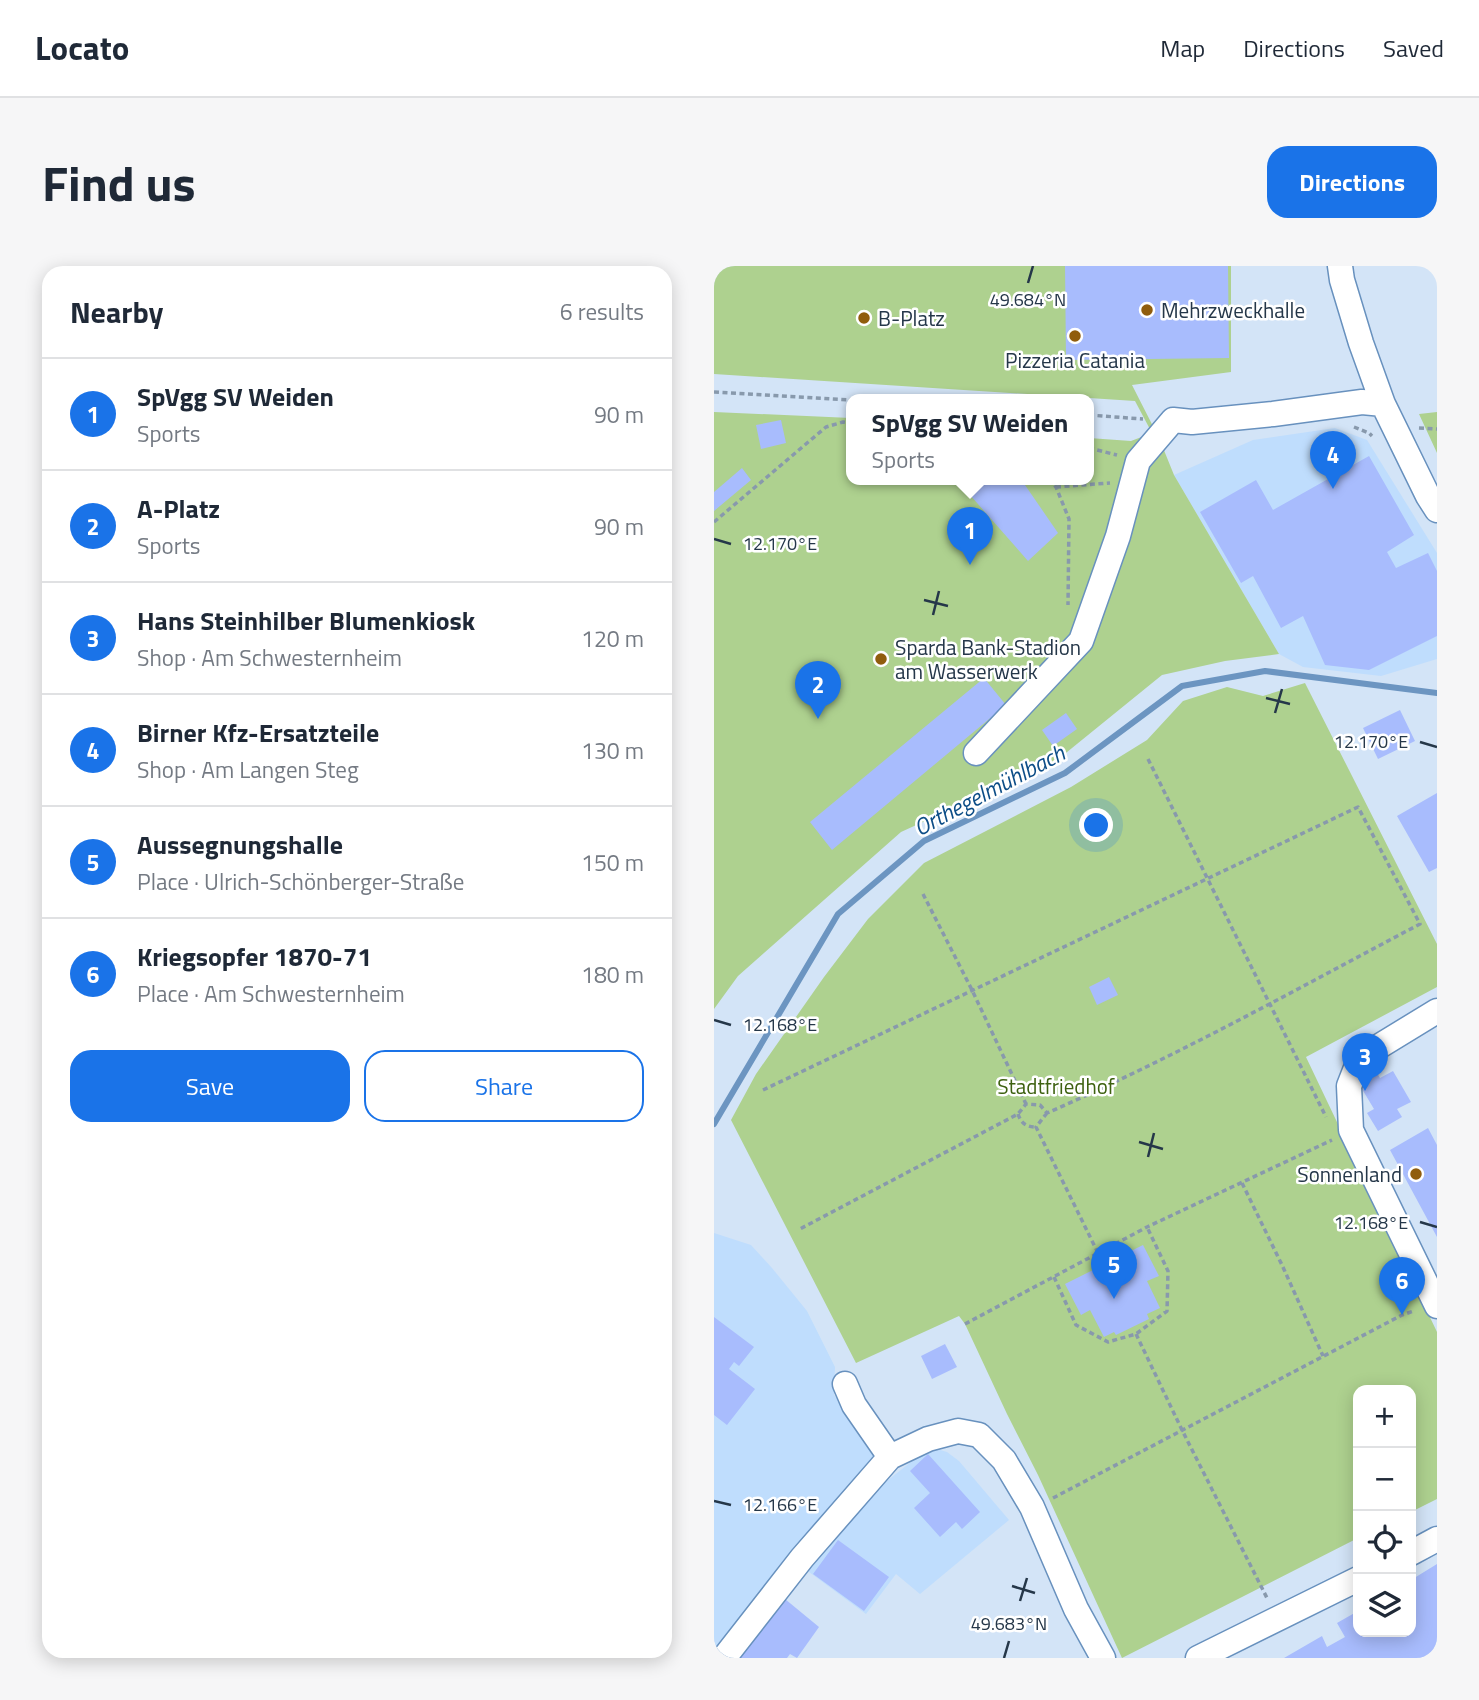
<!DOCTYPE html>
<html lang="en">
<head>
<meta charset="utf-8">
<style>
  body { margin:0; font-family:"Titillium Web",sans-serif; background:#f6f6f7; color:#1f2937 }
  .controls { position:absolute; right:21px; bottom:21px; display:grid; overflow:hidden; border-radius:14px; box-shadow:0 4px 18px #0003 }
  .controls button { width:63px; height:63px; display:grid; place-items:center; padding:0; border:0; border-bottom:2px solid #e0e1e3; background:#fff; color:#1f2937; font:35px sans-serif }
  .you { position:absolute; left:383px; top:560px; width:24px; height:24px; margin:-18px; border:5px solid #fff; border-radius:50%; background:#1a73e8; box-shadow:0 0 0 10px #1a73e833 }
  .badge { display:grid; place-items:center; width:46px; height:46px; border-radius:50%; background:#1a73e8; color:#fff; font-size:23px; font-weight:700 }
  .pin { position:absolute; translate:-50% -58px; filter:drop-shadow(0 2px 4px #0008) }
  .pin::after { content:''; position:absolute; top:37px; width:24px; height:21px; background:inherit; clip-path:polygon(0 0,100% 0,50% 100%) }
  .popup { position:absolute; left:132px; top:128px; width:248px; height:91px; box-sizing:border-box; display:grid; place-content:center; border-radius:14px; background:#fff; filter:drop-shadow(0 2px 5px #0005); font-size:23px; white-space:nowrap; color:#747a83 }
  .popup b { font-size:26px; color:#1f2937 }
  .popup::after { content:''; position:absolute; left:50%; top:100%; margin-left:-14px; border:14px solid transparent; border-top-color:#fff }
  .list { margin:0; padding:0; list-style:none }
  h2 { display:flex; justify-content:space-between; align-items:center; height:91px; margin:0; padding:0 28px; font-size:30px }
  h2 small { font-size:23px; font-weight:400; color:#747a83 }
  .list li { display:grid; grid-template-columns:46px 1fr auto; gap:21px; align-items:center; box-sizing:border-box; height:112px; padding:0 28px; border-top:2px solid #e0e1e3 }
  .list b { display:block; font-size:26px; white-space:nowrap }
  .list p { margin:0; font-size:23px; white-space:nowrap; color:#747a83 }
  .list em { font-size:23px; font-style:normal; color:#747a83 }
  .actions { display:flex; gap:14px; padding:21px 28px }
  .actions a { flex:1; padding:16px 0; border:2px solid #1a73e8; border-radius:21px; text-align:center; font-size:24px; color:#1a73e8 }
  .actions .main { background:#1a73e8; color:#fff }
  .icon { flex:none; width:38px; height:38px; fill:none; stroke:currentColor; stroke-width:2; stroke-linecap:round; stroke-linejoin:round }
  .map { position:relative; flex:none; width:723px; height:1392px; overflow:hidden; border-radius:21px }
  header { display:flex; align-items:center; gap:42px; box-sizing:border-box; height:98px; padding:0 35px; background:#fff; border-bottom:2px solid #e0e1e3 }
  header strong { font-size:33px }
  nav { display:flex; gap:38px; margin-inline-start:auto; font-size:24px }
  .intro { display:flex; align-items:center; justify-content:space-between; box-sizing:border-box; height:168px; padding:0 42px }
  h1 { margin:0; font-size:49px }
  .button { padding:18px 32px; border-radius:21px; background:#1a73e8; color:#fff; font-size:24px; font-weight:700 }
  main { display:flex; gap:42px; padding:0 42px }
  aside { flex:1; background:#fff; border-radius:21px; box-shadow:0 4px 18px #0003 }
  .map>svg:first-child { display:block }
  .built { fill:#bfddfd }
  .green { fill:#aed18f }
  .lines { fill:none; stroke-linecap:round; stroke-linejoin:round }
  .stream { stroke:#6c95c1; stroke-width:6 }
  .building { fill:#a8bcfd }
  .minor-casing { stroke:#6891be; stroke-width:27 }
  .path { stroke:#8899ac; stroke-width:3.5; stroke-dasharray:5 3.5; stroke-linecap:butt }
  .minor { stroke:#fff; stroke-width:24 }
  .ticks { fill:none; stroke:#253749; stroke-width:2.5 }
  .poi-dot { fill:#905d0d; stroke:#fff; stroke-width:2.5 }
  .labels { text-anchor:middle; dominant-baseline:central; stroke-width:5; stroke-linejoin:round; paint-order:stroke }
  .poi-label { font-size:21px; fill:#253749; stroke:#fff; text-anchor:start }
  .park-label { font-size:21px; fill:#3d6110; stroke:#fff }
  .water-label { font-size:23px; font-style:italic; fill:#0c4d87; stroke:#fff }
  .ticks-label { font-size:18px; text-anchor:middle; fill:#253749; stroke:#fff; stroke-width:5; stroke-linejoin:round; paint-order:stroke }
</style>
</head>
<body>
<header>
<strong>Locato</strong>
<nav><a>Map</a><a>Directions</a><a>Saved</a></nav>
</header>
<div class="intro"><h1>Find us</h1><a class="button">Directions</a></div>
<main>
<aside>
<h2>Nearby<small>6 results</small></h2>
<ul class="list">
<li><span class="badge">1</span><div><b>SpVgg SV Weiden</b><p>Sports</p></div><em>90 m</em></li>
<li><span class="badge">2</span><div><b>A-Platz</b><p>Sports</p></div><em>90 m</em></li>
<li><span class="badge">3</span><div><b>Hans Steinhilber Blumenkiosk</b><p>Shop · Am Schwesternheim</p></div><em>120 m</em></li>
<li><span class="badge">4</span><div><b>Birner Kfz-Ersatzteile</b><p>Shop · Am Langen Steg</p></div><em>130 m</em></li>
<li><span class="badge">5</span><div><b>Aussegnungshalle</b><p>Place · Ulrich-Schönberger-Straße</p></div><em>150 m</em></li>
<li><span class="badge">6</span><div><b>Kriegsopfer 1870-71</b><p>Place · Am Schwesternheim</p></div><em>180 m</em></li>
</ul>
<div class="actions"><a class="main">Save</a><a>Share</a></div>
</aside>
<div class="map">
<svg width="723" height="1392" viewBox="0 0 723 1392">
  <rect width="100%" height="100%" fill="#d3e4f7"/>
  <path class="built" d="M621,162L653,174L723,287V393L667,410L589,401L565,388L460,209L539,174Z
    M0,967L37,979L58,1002L93,1045L121,1101L120,1129L166,1184L0,1392Z
    M216,1181L233,1186L245,1195L295,1254L206,1328L182,1308L152,1348L91,1303L164,1222Z"/>
  <path class="green" d="M0,0H517V106L418,119L445,172L460,209L565,388L511,395L448,409L342,495L187,566L24,710L0,743V146L137,152V213H375V172L417,175L438,167L421,135L0,108Z
    M723,146V187L705,148Z
    M591,417L723,678V721L592,791L723,1066V1233L697,1246V1124H644V1272L408,1392L324,1209L293,1148L251,1058L245,1050L142,1097L17,854L42,808L110,711L154,653L210,597L357,521L433,474L469,435L513,421L549,430Z"/>
  <g class="lines">
    <path class="stream" d="M0,858L124,648L210,575L351,507L468,420L551,405L723,427"/>
  </g>
  <path class="building" d="M351,0H514L515,92L352,94Z
    M67,154L72,177L47,183L42,159Z
    M655,190L700,269L673,286L682,302L714,287L723,305V370L655,404L611,399L589,350L567,362L539,310L527,317L486,246L542,214L559,244Z
    M28,202L37,214L0,245V226Z
    M242,213H305L311,219L344,267L314,295Z
    M270,412L292,439L118,584L96,556Z
    M686,444L701,475L664,493L649,462Z
    M352,447L363,463L339,480L328,464Z
    M723,527V602L715,606L683,550Z
    M395,711L404,729L383,739L375,721Z
    M660,802L666,812L679,805L697,836L683,843L688,851L664,865L653,847L660,843L645,818L649,807Z
    M714,862L723,879V971L676,884Z
    M429,979L445,1010L433,1015L446,1042L433,1048L435,1053L402,1069L400,1066L390,1071L376,1044L367,1049L351,1018Z
    M0,1051L40,1081L25,1100L20,1096L15,1103L41,1123L13,1159L0,1149Z
    M231,1078L243,1101L218,1113L207,1090Z
    M214,1188L266,1246L248,1263L242,1256L226,1271L200,1242L216,1227L196,1205Z
    M124,1274L175,1311L150,1345L99,1308Z
    M723,1298V1392H570L608,1370L613,1381L631,1371L623,1357L644,1345V1366H697V1314Z
    M71,1333L105,1361L83,1392L76,1388L73,1392H25Z"/>
  <g class="lines">
    <g class="minor-casing">
      <path id="minor" d="M626,0L628,14L647,77L669,138L714,230L723,244
        M262,487L367,375L404,270L424,195L459,154L478,156L559,148L648,136L669,138
        M723,745L646,792L635,820L637,864L723,1040
        M131,1118L140,1139L176,1191
        M697,1287L723,1273
        M10,1392L88,1292L176,1191L214,1173L244,1165L265,1169L290,1194L318,1241L362,1343L389,1392
        M484,1392L644,1313"/>
    </g>
    <path class="path" d="M0,126L137,134
      M375,149L429,153
      M640,161L655,167L658,170
      M705,162L723,163
      M375,182L403,189
      M335,213L342,221L355,253L354,339
      M342,221L396,217
      M0,256L112,161L129,156L137,157
      M434,493L612,851
      M209,628L258,724L312,838
      M49,824L644,541L706,658C583,723 461,791 333,847L326,839L312,838L304,848L84,964
      M333,847L322,861L384,987
      M304,848C307,857 312,861 322,861
      M528,917L568,999L609,1090
      M340,1011L362,1059L394,1076L422,1068L453,1045L454,1005L433,961
      M251,1058L433,961L618,874
      M422,1068L468,1164L553,1332
      M339,1232L688,1049L700,1045"/>
    <use href="#minor" class="minor"/>
  </g>
  <path class="ticks" d="M314,17L319,0M0,273L17,278M210,334L234,340M219,349L225,325M552,432L576,438M561,447L568,423M706,476L723,481M0,754L17,759M425,876L449,883M434,891L440,867M706,956L723,961M0,1235L17,1239M298,1320L321,1327M306,1335L313,1312M290,1392L295,1375"/>
  <g class="poi-dot">
    <circle cx="433" cy="44" r="7"/>
    <circle cx="150" cy="52" r="7"/>
    <circle cx="361" cy="70" r="7"/>
    <circle cx="167" cy="393" r="7"/>
    <circle cx="702" cy="908" r="7"/>
  </g>
  <g class="labels">
    <g class="poi-label">
      <text x="447" y="44">Mehrzweckhalle</text>
      <text x="164" y="52">B-Platz</text>
      <text x="361" y="94" text-anchor="middle">Pizzeria Catania</text>
      <text x="181" y="381">Sparda Bank-Stadion<tspan x="181" dy="24">am Wasserwerk</tspan></text>
      <text x="688" y="908" text-anchor="end">Sonnenland</text>
    </g>
    <g class="park-label">
      <text x="342" y="820">Stadtfriedhof</text>
    </g>
    <g class="water-label">
      <text transform="translate(275 524) rotate(-28)">Orthegelmühlbach</text>
    </g>
  </g>
  <g class="ticks-label">
    <text x="314" y="40">49.684°N</text>
    <text x="66" y="284">12.170°E</text>
    <text x="657" y="482">12.170°E</text>
    <text x="66" y="765">12.168°E</text>
    <text x="657" y="963">12.168°E</text>
    <text x="66" y="1245">12.166°E</text>
    <text x="295" y="1364">49.683°N</text>
  </g>
</svg>
<div class="controls">
<button>+</button>
<button>−</button>
<button><svg class="icon" aria-label="locate" viewBox="0 0 24 24"><circle cx="12" cy="12" r="6"/><path d="M12 2v4M12 18v4M2 12h4M18 12h4"/></svg></button>
<button><svg class="icon" aria-label="layers" viewBox="0 0 24 24"><path d="M12 4l9 5-9 5-9-5zM3 14l9 5 9-5"/></svg></button>
</div>
<div class="you"></div>
<div class="pin badge" style="left:256px;top:299px">1</div>
<div class="popup"><b>SpVgg SV Weiden</b>Sports</div>
<div class="pin badge" style="left:104px;top:453px">2</div>
<div class="pin badge" style="left:651px;top:825px">3</div>
<div class="pin badge" style="left:619px;top:223px">4</div>
<div class="pin badge" style="left:400px;top:1033px">5</div>
<div class="pin badge" style="left:688px;top:1049px">6</div>
</div>
</main>
</body>
</html>
